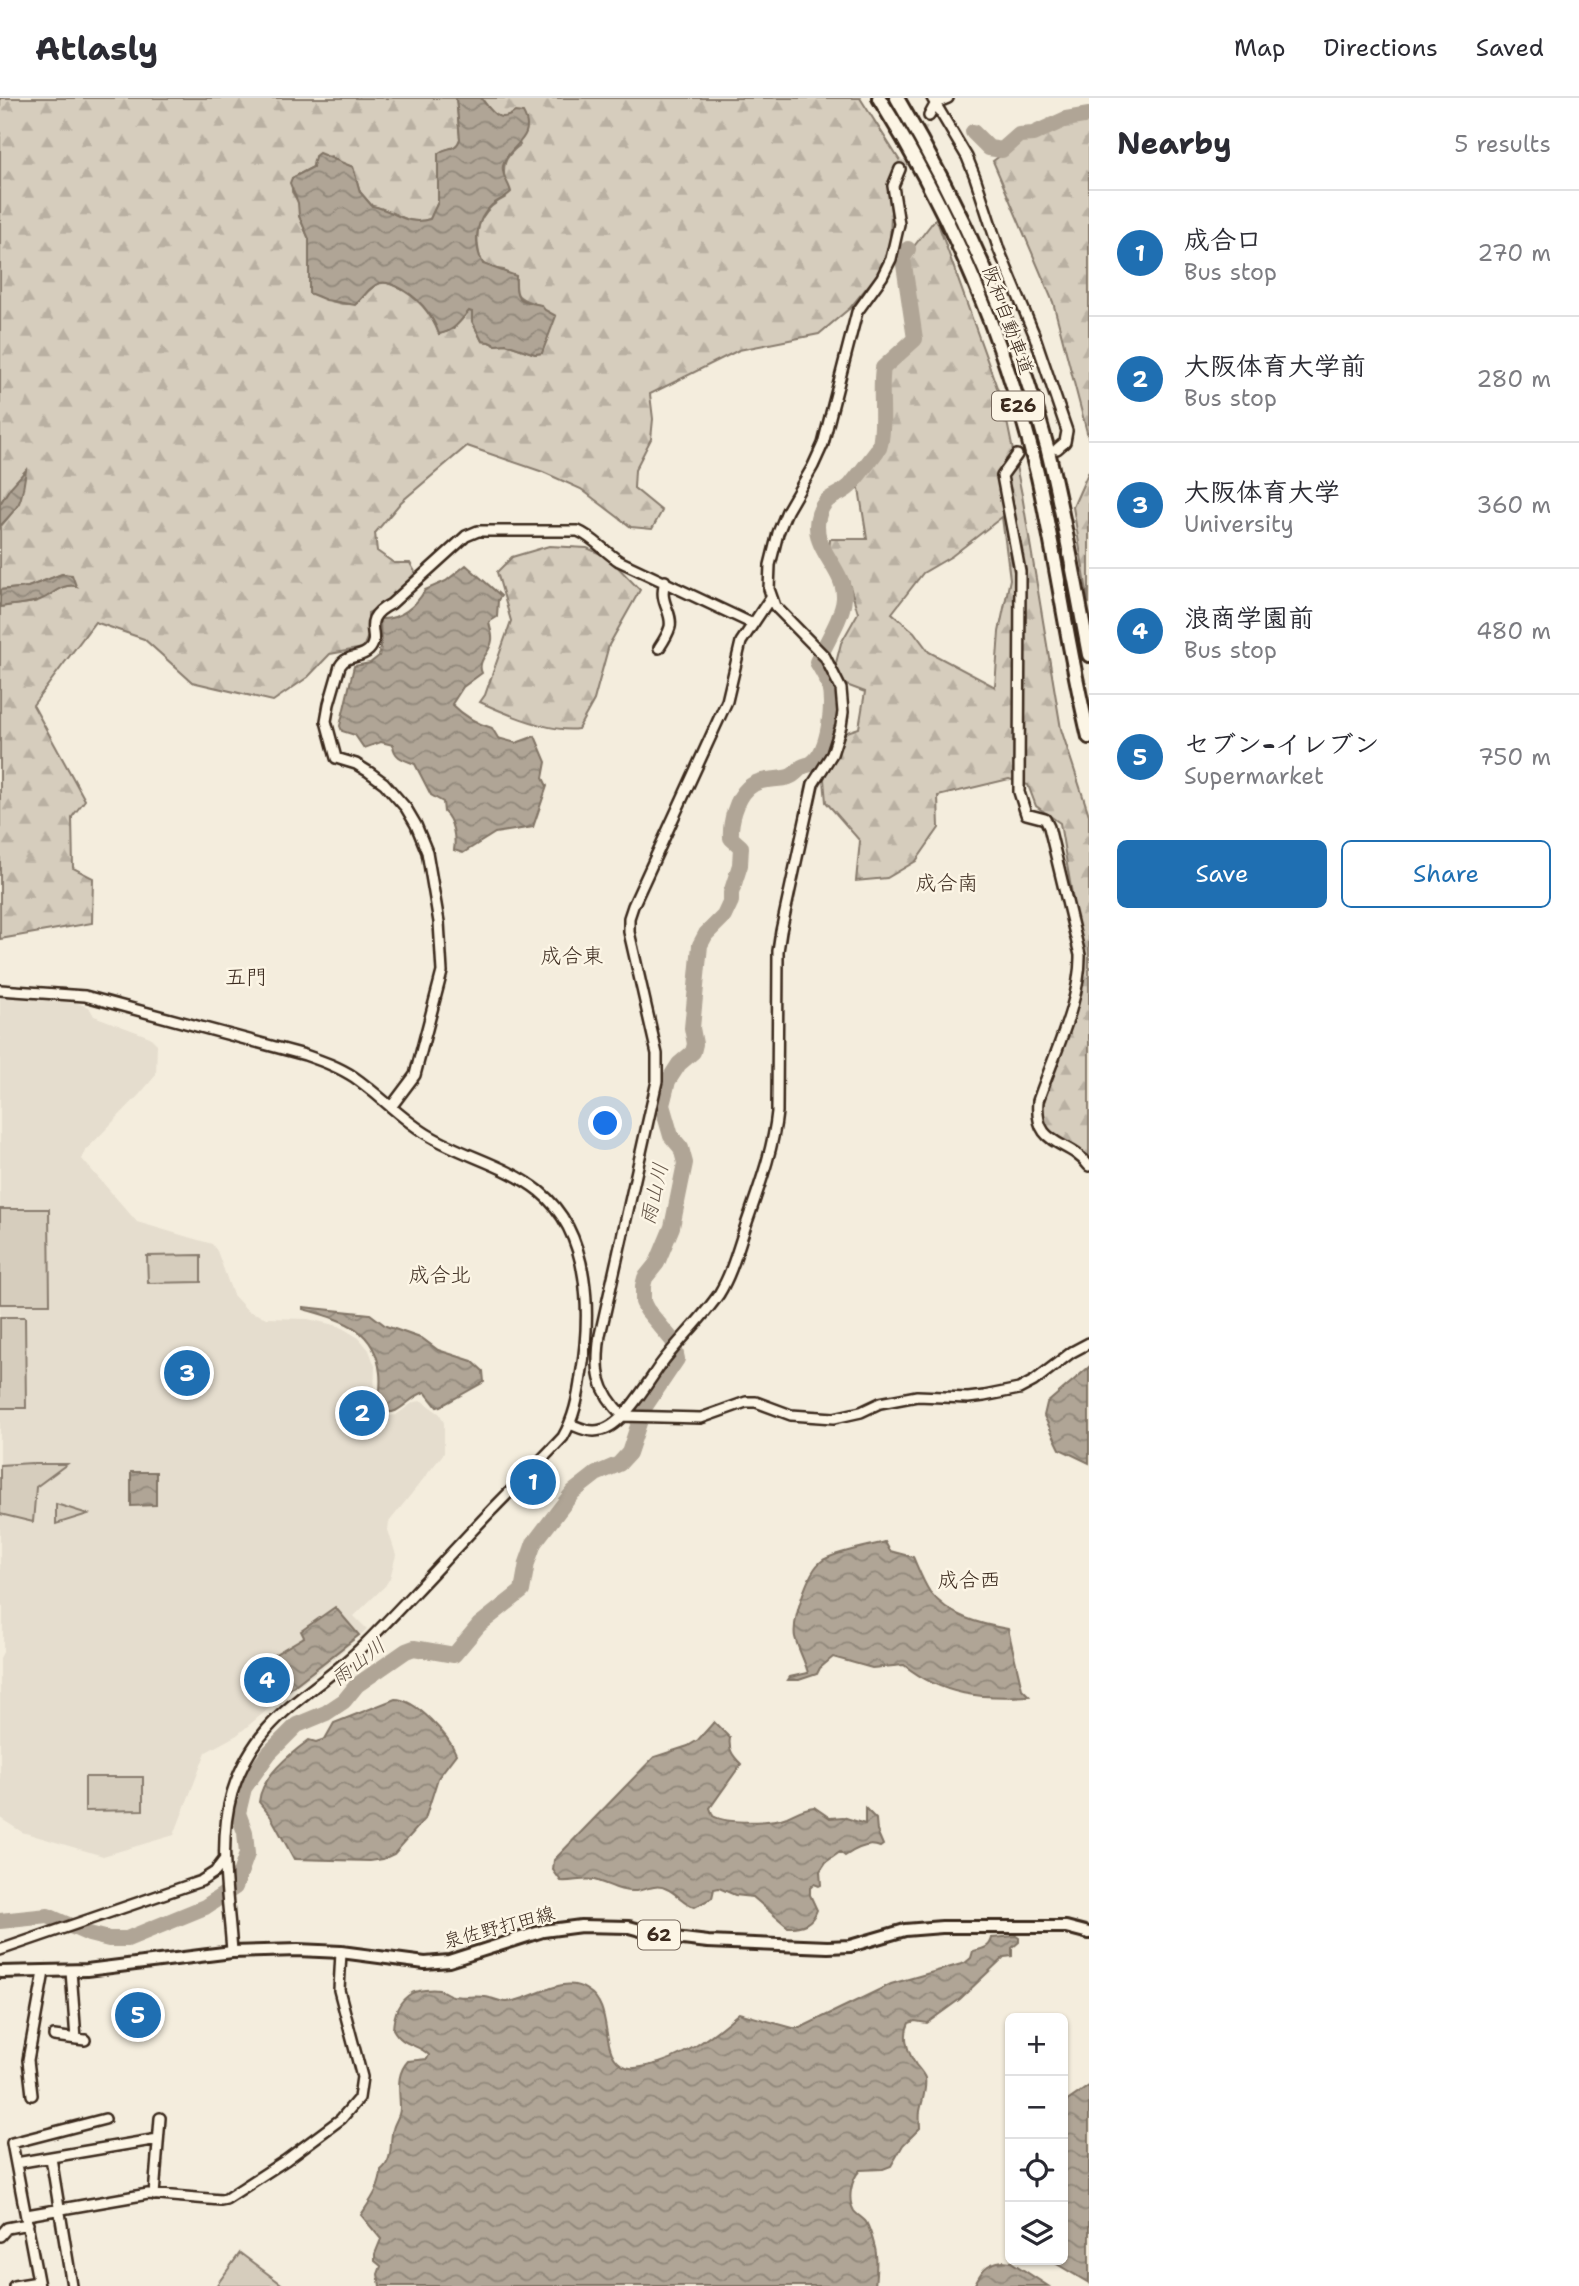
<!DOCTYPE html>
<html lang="en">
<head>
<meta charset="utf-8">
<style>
  body { margin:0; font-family:"Shantell Sans","Klee One",sans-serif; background:#f2f2f3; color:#2b2b33 }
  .controls { position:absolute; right:21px; bottom:21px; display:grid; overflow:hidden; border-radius:10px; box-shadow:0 2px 5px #0004 }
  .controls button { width:63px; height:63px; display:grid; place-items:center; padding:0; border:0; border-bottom:2px solid #e1e1e2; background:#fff; color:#2b2b33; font:35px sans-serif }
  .you { position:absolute; left:606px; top:1026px; width:24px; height:24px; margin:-18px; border:5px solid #fff; border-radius:50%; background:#1a73e8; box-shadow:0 0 0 10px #1a73e833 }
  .badge { display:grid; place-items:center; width:46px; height:46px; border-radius:50%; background:#1f6fb2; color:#fff; font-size:23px; font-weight:700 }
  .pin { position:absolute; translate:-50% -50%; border:4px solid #fff; box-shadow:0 2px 7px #0006 }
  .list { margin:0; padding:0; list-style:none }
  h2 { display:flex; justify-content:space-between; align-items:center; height:91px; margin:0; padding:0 28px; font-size:30px }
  h2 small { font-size:23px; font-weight:400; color:#7c7c81 }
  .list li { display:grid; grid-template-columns:46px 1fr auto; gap:21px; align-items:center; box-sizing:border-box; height:126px; padding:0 28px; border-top:2px solid #e1e1e2 }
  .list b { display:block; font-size:26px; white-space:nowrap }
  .list p { margin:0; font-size:23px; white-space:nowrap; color:#7c7c81 }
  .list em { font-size:23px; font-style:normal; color:#7c7c81 }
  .actions { display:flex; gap:14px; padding:21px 28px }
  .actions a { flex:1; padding:16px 0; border:2px solid #1f6fb2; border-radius:10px; text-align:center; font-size:24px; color:#1f6fb2 }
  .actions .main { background:#1f6fb2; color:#fff }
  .icon { flex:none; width:38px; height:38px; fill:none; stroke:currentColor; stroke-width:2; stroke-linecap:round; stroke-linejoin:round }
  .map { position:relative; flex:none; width:1089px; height:2188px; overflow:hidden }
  header { display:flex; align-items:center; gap:42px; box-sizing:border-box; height:98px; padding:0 35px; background:#fff; border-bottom:2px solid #e1e1e2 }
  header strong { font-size:33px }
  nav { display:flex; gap:38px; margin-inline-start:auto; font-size:24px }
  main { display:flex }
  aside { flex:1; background:#fff }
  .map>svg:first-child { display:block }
  .built { fill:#e5ddce }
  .forest { fill:url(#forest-firs); stroke:#887c6e; stroke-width:2; fill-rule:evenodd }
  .garden { fill:#d6cdbd; stroke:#887c6e; stroke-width:2 }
  .water { fill:url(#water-waves); stroke:#817466; stroke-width:2 }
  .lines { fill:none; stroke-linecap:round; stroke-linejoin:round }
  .river { stroke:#b0a596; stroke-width:16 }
  .minor-tunnel { stroke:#cfc6b7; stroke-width:9; stroke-dasharray:9 4.5; stroke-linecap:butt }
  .minor-casing { stroke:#3b2a1e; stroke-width:14 }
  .major-casing { stroke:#3b2a1e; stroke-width:16 }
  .highway-casing { stroke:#3b2a1e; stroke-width:18 }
  .minor { stroke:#fcf5e5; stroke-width:9 }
  .major { stroke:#fcf5e5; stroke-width:10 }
  .highway { stroke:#fcf5e5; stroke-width:12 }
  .labels { text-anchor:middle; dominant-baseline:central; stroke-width:5; stroke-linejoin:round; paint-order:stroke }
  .shield { fill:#fcf5e5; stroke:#75675a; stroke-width:2 }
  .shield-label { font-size:18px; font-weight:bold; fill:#3b2a1e }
  .street-label { font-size:19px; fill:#3b2a1e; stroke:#fcf5e5 }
  .neighbourhood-label { font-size:21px; fill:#3b2a1e; stroke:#fcf5e5 }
  .water-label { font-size:21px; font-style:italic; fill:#645548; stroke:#fcf5e5 }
</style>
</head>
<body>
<header>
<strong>Atlasly</strong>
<nav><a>Map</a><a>Directions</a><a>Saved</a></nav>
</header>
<main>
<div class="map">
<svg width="1089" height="2188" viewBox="0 0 1089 2188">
  <defs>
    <pattern id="forest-firs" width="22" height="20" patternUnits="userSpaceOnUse" patternTransform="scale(1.75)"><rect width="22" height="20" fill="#d6cdbd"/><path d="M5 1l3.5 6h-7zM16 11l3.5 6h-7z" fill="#b9b0a2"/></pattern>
    <pattern id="water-waves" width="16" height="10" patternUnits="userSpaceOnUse" patternTransform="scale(1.75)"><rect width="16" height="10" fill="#b0a596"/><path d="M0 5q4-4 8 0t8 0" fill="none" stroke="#90877a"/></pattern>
  </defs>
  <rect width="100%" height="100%" fill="#f4eddd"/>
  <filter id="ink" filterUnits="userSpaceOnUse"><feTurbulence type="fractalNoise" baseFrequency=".0143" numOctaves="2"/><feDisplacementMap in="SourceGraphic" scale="14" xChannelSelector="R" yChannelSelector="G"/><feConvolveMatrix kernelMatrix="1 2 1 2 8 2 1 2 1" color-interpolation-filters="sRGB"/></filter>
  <g filter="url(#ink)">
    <path class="built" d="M0,898L64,901L89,909L94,918L150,939L157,946L156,977L139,997L85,1053L82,1061L137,1124L212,1146L217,1153L233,1197L248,1213L267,1220L308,1221L339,1228L359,1240L369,1252L375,1268L374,1299L377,1311L383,1319L396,1317L414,1304L422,1303L440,1316L444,1325V1355L389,1424L388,1432L396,1457L390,1480L385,1488L354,1518L367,1531L327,1567L285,1597L237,1637L206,1654L174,1737L103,1758L22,1734L0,1720V1560L3,1554V1508L0,1507Z"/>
    <path class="forest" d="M0,0H456L460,41C456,54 446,48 438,56V104L430,121C406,129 395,112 372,108L360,94L353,69L335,63L331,58L314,62L313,69L292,80V94L299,105V118L309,141V195C322,197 332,206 346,206C361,207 364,193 376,187C384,183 389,185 397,189C418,199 431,214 439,236C455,233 459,224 469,213L473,214L472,223L482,243L489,244L495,247L506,246L535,256L542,255C545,241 549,218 540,207C514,201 516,195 504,172C497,171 487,170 483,165C479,161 479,154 478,149C475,124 484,110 506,99C505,75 497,64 520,47L507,20C493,22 489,9 481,0H860L900,63L888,88L891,114L890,146L877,177L850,210L819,236L739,252L650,296L653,321L651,341L635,372L634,390L662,413L652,431L631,429L581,391L543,374L467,348L401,404L375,435L377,453L394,465H410L418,479L391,505L368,515V538L363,550L330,556L308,579L273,603L192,584L144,541L95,524L33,607L85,702L72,719L73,770L93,780L92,825L0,841V509C13,506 27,507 39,502C52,497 61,485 76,488L62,476L28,489L0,492V429C22,404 20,406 25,374L10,390L0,406Z
      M1089,21V342L1053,204L993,63L1019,44L1068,26Z
      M936,120L1004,309L1022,397L1061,631L1089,717V1068L1055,1045L1037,1019L1081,875L1072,796L1060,725L1036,708L1028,687L1009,681L938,698L939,730L916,763L887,780L856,783L860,743L826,704L824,681L841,636L859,630L865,594L841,585L835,569L841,545L858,515L848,482L829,453L830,441H867L858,384L882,351L887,272L919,240L908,156ZM1002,419L1010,481L999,534L995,589L929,554L914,534L892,515L923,475L952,458Z
      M1089,373V506L1073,409Z
      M549,448L587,450L608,459L640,492L609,547L594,602L578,631C552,635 504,615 480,604L485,597L511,523L497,474L512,459Z"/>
    <path class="garden" d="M0,1111H49L50,1206H0Z
      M201,1157V1184L148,1185L147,1158Z
      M0,1219H25L26,1310H0Z
      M32,1365L33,1366H67L36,1389L33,1424L0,1416V1367Z
      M56,1406L88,1416L56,1426Z
      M85,1679H143V1712L85,1713Z
      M240,2155L284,2188H216Z"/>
    <path class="water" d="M456,0H481C491,12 498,27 515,14L523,15C538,41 507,48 503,68C501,77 509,85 511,94C505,100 498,102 492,107C475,122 473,146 483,166L516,178C515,202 518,203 541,207L545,212L556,218L542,255L535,256L506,246L495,247L489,244L482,243L472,223V214L469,213C459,224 455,233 439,236C431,213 417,198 396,188C390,186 386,183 380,185C368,189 364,200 355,207L326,202L309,195V141L299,118L298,105L290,85L292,80L313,69L315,58L319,55L353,69L360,94L372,108C395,112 406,129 430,121L438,104V56C445,48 456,54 460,41Z
      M26,372C21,405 23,404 0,428V406L10,390Z
      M466,467L501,498L498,502L497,519L489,524C490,530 493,537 492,542C491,555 476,562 482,575L463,589L452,606C463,617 477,626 492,630L498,640L516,645L535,638L546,664L543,680L547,688L533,729L495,735L463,755L454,752C456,740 453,722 444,714L443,704L431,697L415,666C404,662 394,660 393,647L381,644L364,650L355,637L342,633L340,628L354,568L370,565L379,558L381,549L380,521C400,522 416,508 425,492L446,483Z
      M62,476L72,477L76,488C61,485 53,497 40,502C27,507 13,506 0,509V492L28,489Z
      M303,1209L370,1216L386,1228L423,1241L438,1252L472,1263L483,1273L484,1284L441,1308L437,1309L425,1294C409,1298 399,1320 382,1313C377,1301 382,1288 380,1275C375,1229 341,1222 303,1211Z
      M1089,1269V1365L1060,1351L1044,1318L1047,1305Z
      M131,1374H156V1407L131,1408Z
      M885,1444L890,1453L913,1459C918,1470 923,1484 930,1494C950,1519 979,1526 1008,1531L1022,1591L1029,1598C982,1601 943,1598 904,1567L872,1570L833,1559L820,1570L817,1576L799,1582H788L790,1579L808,1575C805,1563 798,1551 795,1539C792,1523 808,1472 822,1463C831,1455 871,1448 885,1444Z
      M335,1509L359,1537L286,1594L262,1564L304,1539L301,1533Z
      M395,1601C416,1601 449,1638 456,1656L438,1680L425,1721L394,1756L383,1761L370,1763L294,1761L271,1719L259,1704C261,1679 290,1656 309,1642L316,1644L325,1641L334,1625Z
      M714,1624L730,1640C728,1652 733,1658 741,1666L710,1710L713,1718C727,1726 772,1725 787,1719C796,1715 803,1710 814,1709L830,1720L843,1719L865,1726V1710L876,1721L877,1733L883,1747L880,1749C869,1744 855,1751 845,1758L840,1754L826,1764L820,1773L821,1787L819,1788L814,1786L810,1790V1797L817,1812C812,1826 802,1829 788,1829L753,1799L735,1797L719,1790L714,1791L712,1800L695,1809C683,1805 678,1796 667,1791C656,1785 646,1792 636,1793C619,1794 609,1786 594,1782C583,1780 572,1784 561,1783L553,1772L554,1762L654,1659L688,1648L698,1642Z
      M1016,1838L1019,1840V1844L1012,1850V1858L1004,1859L960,1901L927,1925L915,1923L909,1925C902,1938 908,1955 916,1967C919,1971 923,1975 925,1980C927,1991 922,2003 920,2013C919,2019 920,2024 920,2030L903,2047L891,2068L883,2071L860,2072C851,2082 847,2101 854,2113C857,2117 863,2120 866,2124C870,2131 873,2142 875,2150C878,2162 876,2176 875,2188H380L378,2176L381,2168L375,2163V2156L381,2141L361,2117C370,2103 381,2089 381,2072C394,2062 389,2045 393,2031C395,2023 400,2019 400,2010C400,1993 395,1977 408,1963L427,1961L429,1957C417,1945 403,1949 393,1931C394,1916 398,1903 412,1895C418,1892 432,1891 439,1892C444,1893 448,1897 453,1898C465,1900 478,1897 490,1900C496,1901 500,1904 506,1904C533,1903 562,1875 587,1892C616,1909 597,1958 626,1969C632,1972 641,1969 647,1968C683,1961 712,1938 739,1915L793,1930H800L891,1886L965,1865L971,1860L973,1853C982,1851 990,1850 992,1840Z
      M1089,1988V2185L1050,2162H1063V2006Z
      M1003,2163L1011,2164L1048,2188H974C981,2173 986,2165 1003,2163Z"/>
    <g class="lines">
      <path class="river" d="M973,34L989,50L1002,52L1019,37L1033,36L1066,21L1089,17
        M0,1823L48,1818L89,1836L109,1841H127L205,1809L235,1789L247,1756L245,1734L238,1715L244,1690L269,1655L297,1627L326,1615L344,1603L357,1587L406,1553L414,1550L454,1557L479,1527L522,1493L527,1465L534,1445L573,1394L596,1376L619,1366L629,1355L644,1310L677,1261L673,1243L647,1212L643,1204V1188L645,1180L657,1165L672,1129L685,1065L681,1050L671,1038L662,1007L668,983L679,966L693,954L695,946L692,930L700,847L706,836L724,818L731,803V795L740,767L741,749L731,740C730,724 736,701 748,690C760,679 775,683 789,679C795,677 797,673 802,669C805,667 810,667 812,665C829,653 834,607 829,588C827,580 821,571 817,564C825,546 843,519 844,500C845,469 808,450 819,416C826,396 837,400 850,388C853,384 877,354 879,350C886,330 879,293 883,270L915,241L903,160L908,151"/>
      <path class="minor-tunnel" d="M900,71L929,18"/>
      <g class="minor-casing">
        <path id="minor" d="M932,0L967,59L975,79L999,152L1034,236L1067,333L1065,344L1057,351
          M929,18L936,5L948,0
          M1017,357L1002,378L1020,473L1019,694L1026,716L1045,721L1049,729L1080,857C1081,902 1053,959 1038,1003C1034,1051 1068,1040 1089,1068
          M771,499L741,544L727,603L633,808L629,820V834L657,956V983L600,1237C595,1272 597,1292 623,1318L701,1320L746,1304H756L791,1317L834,1320L861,1314L880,1305L917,1298L968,1300L984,1298L1019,1291L1034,1283L1072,1254L1089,1245
          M659,550C663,544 668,536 670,529C673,513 658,505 665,483
          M0,892L85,898L305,957C322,963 339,969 354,979C380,997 402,1022 430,1038C464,1058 508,1068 539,1093C592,1136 591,1218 581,1278C578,1300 574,1320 563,1339C539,1365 513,1390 489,1415C447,1459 407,1504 364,1547C311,1600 257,1615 232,1695C217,1747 229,1802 232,1854
          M391,1009L415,977L442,874L439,824L427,754L416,727L406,710L384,685L369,674L356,666L336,660L326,623L329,606L340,568C347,556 360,561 369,552C383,537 357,523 391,506L466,438L478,433H578C593,439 605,454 619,463L753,526
          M570,1326C580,1330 590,1335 601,1332C623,1328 648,1284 661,1266C679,1242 702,1221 719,1196C732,1175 738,1150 746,1127C759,1089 773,1053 777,1014L778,853L781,833L813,686L832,656L841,628L843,614L841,591L825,559L775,508L769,491L770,467L778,435L787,413L813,368L823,346L857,214L882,179L891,161L899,126L893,88L900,71
          M0,1852L201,1783L215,1774L224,1762
          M71,1873L76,1941
          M54,1938L85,1942
          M32,1997L28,1962L44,1874
          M51,2060L72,2188
          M16,2065L158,2041
          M154,2097L160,2020
          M27,2117L148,2096L221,2102L226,2101L286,2062L341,2021L359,2000L362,1979L339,1892L341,1854
          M0,2138L7,2130L28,2126
          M14,2188L38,2184
          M39,2188L12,2045L105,2021"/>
      </g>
      <g class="major-casing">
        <path id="major" d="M0,1874L87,1872L232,1854L298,1852L341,1854L425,1865L449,1863L543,1833L581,1828L629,1829L666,1839L708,1844L828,1849L850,1848L905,1832L942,1829H1066L1089,1835"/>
      </g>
      <g class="highway-casing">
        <path id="highway" d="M879,0C951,115 1007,246 1038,379C1057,465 1068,553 1089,639
          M897,0C962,110 1014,226 1047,349C1064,418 1076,488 1089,557"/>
      </g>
      <use href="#minor" class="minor"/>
      <use href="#major" class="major"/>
      <use href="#highway" class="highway"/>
    </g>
  </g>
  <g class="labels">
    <g class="shield">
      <rect x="992" y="293.5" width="52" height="29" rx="5"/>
      <rect x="638" y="1822.5" width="42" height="29" rx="5"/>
    </g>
    <g class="shield-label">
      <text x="1018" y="308">E26</text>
      <text x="659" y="1837">62</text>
    </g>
    <g class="street-label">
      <text transform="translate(1008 222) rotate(70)">阪和自動車道</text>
      <text transform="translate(499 1829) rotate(-15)">泉佐野打田線</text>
    </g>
    <g class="neighbourhood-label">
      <text x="947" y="785">成合南</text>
      <text x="572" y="858">成合東</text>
      <text x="246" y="879">五門</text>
      <text x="440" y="1177">成合北</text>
      <text x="969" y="1482">成合西</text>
    </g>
    <g class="water-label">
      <text transform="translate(654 1096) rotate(-77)">雨山川</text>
      <text transform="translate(358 1564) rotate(-38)">雨山川</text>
    </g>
  </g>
</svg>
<div class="controls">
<button>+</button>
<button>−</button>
<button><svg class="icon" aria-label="locate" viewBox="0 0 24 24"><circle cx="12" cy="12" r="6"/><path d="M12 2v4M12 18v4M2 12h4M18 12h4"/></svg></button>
<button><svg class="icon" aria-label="layers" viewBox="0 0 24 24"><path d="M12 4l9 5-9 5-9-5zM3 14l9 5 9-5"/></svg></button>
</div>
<div class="you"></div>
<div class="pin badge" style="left:533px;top:1384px">1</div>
<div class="pin badge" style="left:362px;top:1315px">2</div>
<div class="pin badge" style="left:187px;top:1275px">3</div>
<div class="pin badge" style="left:267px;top:1582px">4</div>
<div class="pin badge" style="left:138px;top:1917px">5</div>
</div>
<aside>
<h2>Nearby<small>5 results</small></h2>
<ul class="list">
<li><span class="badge">1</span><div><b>成合口</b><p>Bus stop</p></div><em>270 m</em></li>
<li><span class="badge">2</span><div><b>大阪体育大学前</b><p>Bus stop</p></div><em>280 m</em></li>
<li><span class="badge">3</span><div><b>大阪体育大学</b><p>University</p></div><em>360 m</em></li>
<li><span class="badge">4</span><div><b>浪商学園前</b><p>Bus stop</p></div><em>480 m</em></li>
<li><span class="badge">5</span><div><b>セブン-イレブン</b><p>Supermarket</p></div><em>750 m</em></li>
</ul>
<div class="actions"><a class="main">Save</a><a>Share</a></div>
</aside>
</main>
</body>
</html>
